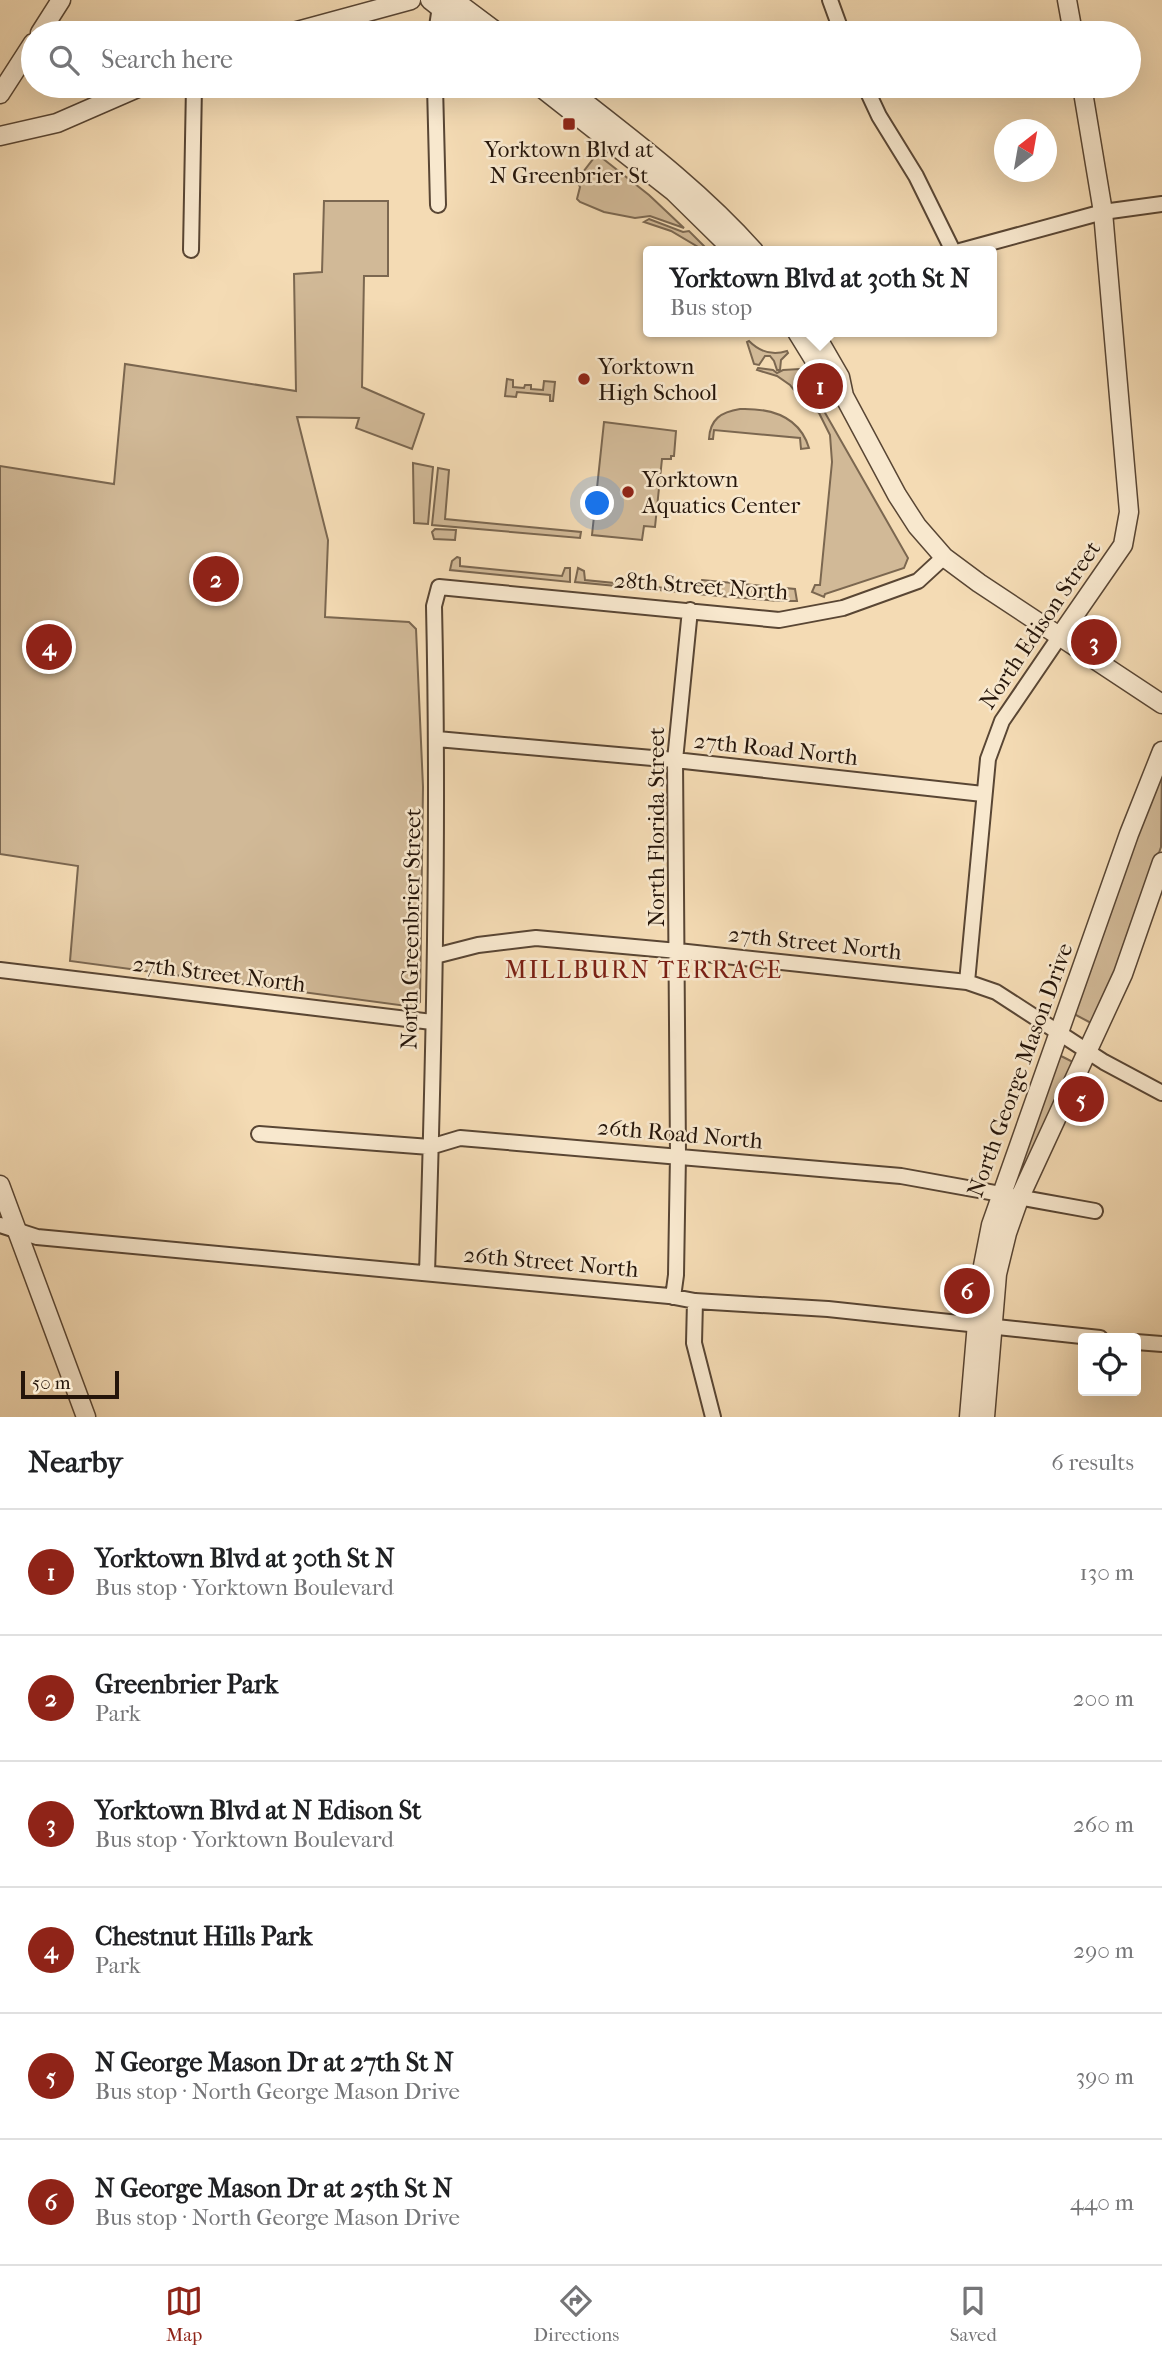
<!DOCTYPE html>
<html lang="en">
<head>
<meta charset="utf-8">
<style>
  body { margin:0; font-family:"IM FELL French Canon",serif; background:#f2f2f2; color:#202124 }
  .controls { position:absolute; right:21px; bottom:21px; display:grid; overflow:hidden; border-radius:7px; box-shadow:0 7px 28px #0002 }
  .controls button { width:63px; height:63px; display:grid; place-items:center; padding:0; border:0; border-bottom:2px solid #e0e0e0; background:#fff; color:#202124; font:35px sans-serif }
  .compass { position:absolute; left:994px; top:119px; width:63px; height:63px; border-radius:50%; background:#fff; box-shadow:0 7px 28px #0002; rotate:31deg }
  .scale { position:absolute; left:21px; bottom:18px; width:98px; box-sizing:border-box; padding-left:7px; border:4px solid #25150a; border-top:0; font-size:19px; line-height:24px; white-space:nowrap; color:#25150a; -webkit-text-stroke:5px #f8e8ce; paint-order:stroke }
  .you { position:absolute; left:598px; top:504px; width:24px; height:24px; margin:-18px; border:5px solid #fff; border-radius:50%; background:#1a73e8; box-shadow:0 0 0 10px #1a73e833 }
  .badge { display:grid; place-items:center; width:46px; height:46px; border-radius:50%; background:#8f2418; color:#fff; font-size:23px; font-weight:700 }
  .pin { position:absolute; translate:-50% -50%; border:4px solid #fff; box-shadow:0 2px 7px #0006 }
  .popup { position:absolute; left:643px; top:246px; width:354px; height:91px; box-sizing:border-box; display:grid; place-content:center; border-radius:7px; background:#fff; filter:drop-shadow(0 2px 5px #0005); font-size:23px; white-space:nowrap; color:#757577 }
  .popup b { font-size:26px; color:#202124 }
  .popup::after { content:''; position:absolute; left:50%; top:100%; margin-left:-14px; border:14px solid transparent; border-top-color:#fff }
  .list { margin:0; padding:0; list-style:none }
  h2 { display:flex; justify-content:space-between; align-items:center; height:91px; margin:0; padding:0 28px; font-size:30px }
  h2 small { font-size:23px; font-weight:400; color:#757577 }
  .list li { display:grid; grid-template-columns:46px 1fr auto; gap:21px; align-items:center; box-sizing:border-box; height:126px; padding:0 28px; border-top:2px solid #e0e0e0 }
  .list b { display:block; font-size:26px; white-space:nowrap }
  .list p { margin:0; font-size:23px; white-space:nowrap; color:#757577 }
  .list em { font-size:23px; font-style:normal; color:#757577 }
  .icon { flex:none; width:38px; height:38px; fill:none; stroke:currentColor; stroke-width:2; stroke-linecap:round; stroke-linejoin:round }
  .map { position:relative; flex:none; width:1162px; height:1417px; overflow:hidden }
  .search { position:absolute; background:#fff; box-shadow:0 7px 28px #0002; left:21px; right:21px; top:21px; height:77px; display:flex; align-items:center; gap:18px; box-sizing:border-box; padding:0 24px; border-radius:38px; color:#757577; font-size:26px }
  .sheet { height:847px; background:#fff }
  nav { display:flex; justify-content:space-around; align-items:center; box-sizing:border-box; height:98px; border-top:2px solid #e0e0e0; background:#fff; font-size:19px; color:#757577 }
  nav a { display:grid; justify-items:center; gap:4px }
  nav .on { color:#8f2418 }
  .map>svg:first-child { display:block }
  .green { fill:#d1b997; stroke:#7b6750; stroke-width:2 }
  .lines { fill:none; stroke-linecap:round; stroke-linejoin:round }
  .minor-casing { stroke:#594634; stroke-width:18 }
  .tertiary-casing { stroke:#594634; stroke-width:21 }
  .minor { stroke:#f8e8ce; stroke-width:14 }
  .tertiary { stroke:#f8e8ce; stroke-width:18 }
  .poi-dot { fill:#8f2418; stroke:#f8e8ce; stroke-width:2.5 }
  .labels { text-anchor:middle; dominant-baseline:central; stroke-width:5; stroke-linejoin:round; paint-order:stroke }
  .poi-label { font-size:23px; fill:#25150a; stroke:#f8e8ce; text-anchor:start }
  .street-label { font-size:23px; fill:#25150a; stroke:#f8e8ce }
  .neighbourhood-label { font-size:24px; letter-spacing:2px; fill:#7a1f14; stroke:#f8e8ce }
</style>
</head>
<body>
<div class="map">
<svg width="1162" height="1417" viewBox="0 0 1162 1417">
  <rect width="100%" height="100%" fill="#f4dbb4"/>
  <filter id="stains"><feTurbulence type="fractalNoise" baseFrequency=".00286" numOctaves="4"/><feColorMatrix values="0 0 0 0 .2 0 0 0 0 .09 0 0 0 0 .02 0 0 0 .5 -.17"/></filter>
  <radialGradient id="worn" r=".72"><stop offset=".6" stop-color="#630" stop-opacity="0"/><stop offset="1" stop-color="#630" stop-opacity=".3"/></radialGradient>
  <path class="green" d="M597,154L649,195L684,228L650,216L635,218L604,212L580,202L577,199L580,187L577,180Z
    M324,201H388V276H364L362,387L424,414L412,449L356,428L359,418L297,417L328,540L325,617L409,622L416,629L423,787L420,1002L414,1007L70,961L78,866L0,854V466L114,484L125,364L296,391L294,274L322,272Z
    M649,219L683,232L689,231L709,251H705L671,231L644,222Z
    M749,341C760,352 772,356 787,351L788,353L781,360L780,370H777L774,361L770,356H765L759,365L754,364L747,342Z
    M758,368L773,370L777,373L783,370L800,369L908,558L904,568L825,594L824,597L812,592L815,585H820L832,462L830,435L819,413L801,399L790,385L777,376L757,370Z
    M507,379L513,380V387L524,388L525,385H531V389L543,390L544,381L555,382L553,401H550V395L517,392L516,397L505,396Z
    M740,409C770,408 799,415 809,448L801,449L800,438L714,430L713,439H709C710,419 721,412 740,409Z
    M604,422L676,431L674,456H671V459H662L655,527L644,526L642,540L592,535Z
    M413,463L433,467L428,524L414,523Z
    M438,468L449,470L445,519L581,532L580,538L432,525Z
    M435,529L456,530L455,540L434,539L432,532Z
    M457,557L460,558V566L562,576L565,568H570V582L450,570L452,561Z
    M578,568L584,571L585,580L675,589L679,579V592L575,582Z
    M702,580L795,589L797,601H778L698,594Z
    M1162,761L1161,847L1122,959L1093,1024L1074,1014Z
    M1061,1056L1073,1062L1023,1173L1019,1172L1058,1059Z"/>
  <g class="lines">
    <g class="minor-casing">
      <path id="minor" d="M830,0L842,33
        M436,33L441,0
        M435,86L438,205
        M865,86L879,116L916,176L953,251
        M191,250L194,86
        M960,251L1103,212L1162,204
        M437,739L675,760L983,794
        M435,956L478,945L536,938L678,951L967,982L996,992L1104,1062L1162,1093
        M0,970L432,1022
        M967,982L988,759L1002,721L1060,636
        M259,1134L430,1147L460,1138L901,1176L1095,1211
        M0,1225L37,1237L669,1296L695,1301L828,1309L1100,1338
        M427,1273C434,1051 439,829 434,606L439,587L779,620L843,608L918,581L944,557
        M673,1297L676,1275L678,1155L675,760L690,610
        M695,1301L694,1343L713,1417
        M1136,1342L1162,1344"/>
    </g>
    <g class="tertiary-casing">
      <path id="tertiary" d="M430,0L472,33
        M454,0L498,33
        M1067,0L1073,33
        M40,33L61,0
        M290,33L411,0
        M539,86L674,192L734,251
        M564,86C630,138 698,188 754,251
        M0,94L33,43
        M0,136L57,123L142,86
        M797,332L829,384L844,396
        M814,332L840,377L844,396L897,495L917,526L944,557L979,583L1162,704
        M1060,636L1123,545L1129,512L1103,212L1082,86
        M0,1185L86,1417
        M969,1417L981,1276L991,1225L1129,834L1162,751
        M985,1417L997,1274L1007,1233L1019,1199L1123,974L1162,862"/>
    </g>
    <use href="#minor" class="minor"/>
    <use href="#tertiary" class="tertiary"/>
  </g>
  <g class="poi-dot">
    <rect x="562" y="117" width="14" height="14" rx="3.5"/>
    <circle cx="584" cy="379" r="7"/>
    <circle cx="628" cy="492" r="7"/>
  </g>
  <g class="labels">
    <g class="poi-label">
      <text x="569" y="149" text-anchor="middle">Yorktown Blvd at<tspan x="569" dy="26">N Greenbrier St</tspan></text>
      <text x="598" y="366">Yorktown<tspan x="598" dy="26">High School</tspan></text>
      <text x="642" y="479">Yorktown<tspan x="642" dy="26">Aquatics Center</tspan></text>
    </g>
    <g class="street-label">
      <text transform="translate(701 586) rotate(4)">28th Street North</text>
      <text transform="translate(1040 625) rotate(-56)">North Edison Street</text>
      <text transform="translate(776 749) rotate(6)">27th Road North</text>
      <text transform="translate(656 827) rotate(-90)">North Florida Street</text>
      <text transform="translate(411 929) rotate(-89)">North Greenbrier Street</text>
      <text transform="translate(815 943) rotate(6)">27th Street North</text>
      <text transform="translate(219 974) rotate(7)">27th Street North</text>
      <text transform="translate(1020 1070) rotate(-70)">North George Mason Drive</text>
      <text transform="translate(680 1134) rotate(5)">26th Road North</text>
      <text transform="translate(551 1262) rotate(5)">26th Street North</text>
    </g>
    <g class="neighbourhood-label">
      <text x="644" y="970">MILLBURN TERRACE</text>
    </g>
  </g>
  <rect width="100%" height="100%" filter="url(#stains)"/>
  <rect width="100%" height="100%" fill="url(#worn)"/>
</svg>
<div class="controls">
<button><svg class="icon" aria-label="locate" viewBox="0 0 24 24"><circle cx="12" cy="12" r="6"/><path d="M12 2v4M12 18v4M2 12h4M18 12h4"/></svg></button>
</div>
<svg class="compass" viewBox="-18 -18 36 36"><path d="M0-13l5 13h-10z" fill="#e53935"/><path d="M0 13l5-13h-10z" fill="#757577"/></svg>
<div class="scale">50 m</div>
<div class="you"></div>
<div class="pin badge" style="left:820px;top:386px">1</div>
<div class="popup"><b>Yorktown Blvd at 30th St N</b>Bus stop</div>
<div class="pin badge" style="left:216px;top:579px">2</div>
<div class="pin badge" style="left:1094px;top:642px">3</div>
<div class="pin badge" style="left:49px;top:647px">4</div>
<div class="pin badge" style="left:1081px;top:1099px">5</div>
<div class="pin badge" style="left:967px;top:1291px">6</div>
<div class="search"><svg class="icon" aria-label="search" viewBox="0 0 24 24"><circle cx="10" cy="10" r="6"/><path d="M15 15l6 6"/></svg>Search here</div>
</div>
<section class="sheet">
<h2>Nearby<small>6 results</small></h2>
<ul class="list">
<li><span class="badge">1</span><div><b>Yorktown Blvd at 30th St N</b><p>Bus stop · Yorktown Boulevard</p></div><em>130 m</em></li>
<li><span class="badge">2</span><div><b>Greenbrier Park</b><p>Park</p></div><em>200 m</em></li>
<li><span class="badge">3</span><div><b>Yorktown Blvd at N Edison St</b><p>Bus stop · Yorktown Boulevard</p></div><em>260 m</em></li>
<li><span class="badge">4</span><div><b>Chestnut Hills Park</b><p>Park</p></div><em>290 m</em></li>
<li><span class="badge">5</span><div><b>N George Mason Dr at 27th St N</b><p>Bus stop · North George Mason Drive</p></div><em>390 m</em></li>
<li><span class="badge">6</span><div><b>N George Mason Dr at 25th St N</b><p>Bus stop · North George Mason Drive</p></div><em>440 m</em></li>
</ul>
</section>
<nav>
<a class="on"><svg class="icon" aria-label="map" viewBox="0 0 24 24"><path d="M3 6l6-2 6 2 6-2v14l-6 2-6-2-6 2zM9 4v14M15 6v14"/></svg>Map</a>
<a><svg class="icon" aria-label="directions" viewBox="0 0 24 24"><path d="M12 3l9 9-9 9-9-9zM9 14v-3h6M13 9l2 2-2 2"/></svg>Directions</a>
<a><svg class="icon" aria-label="saved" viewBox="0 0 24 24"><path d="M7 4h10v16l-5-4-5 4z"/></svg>Saved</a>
</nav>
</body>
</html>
